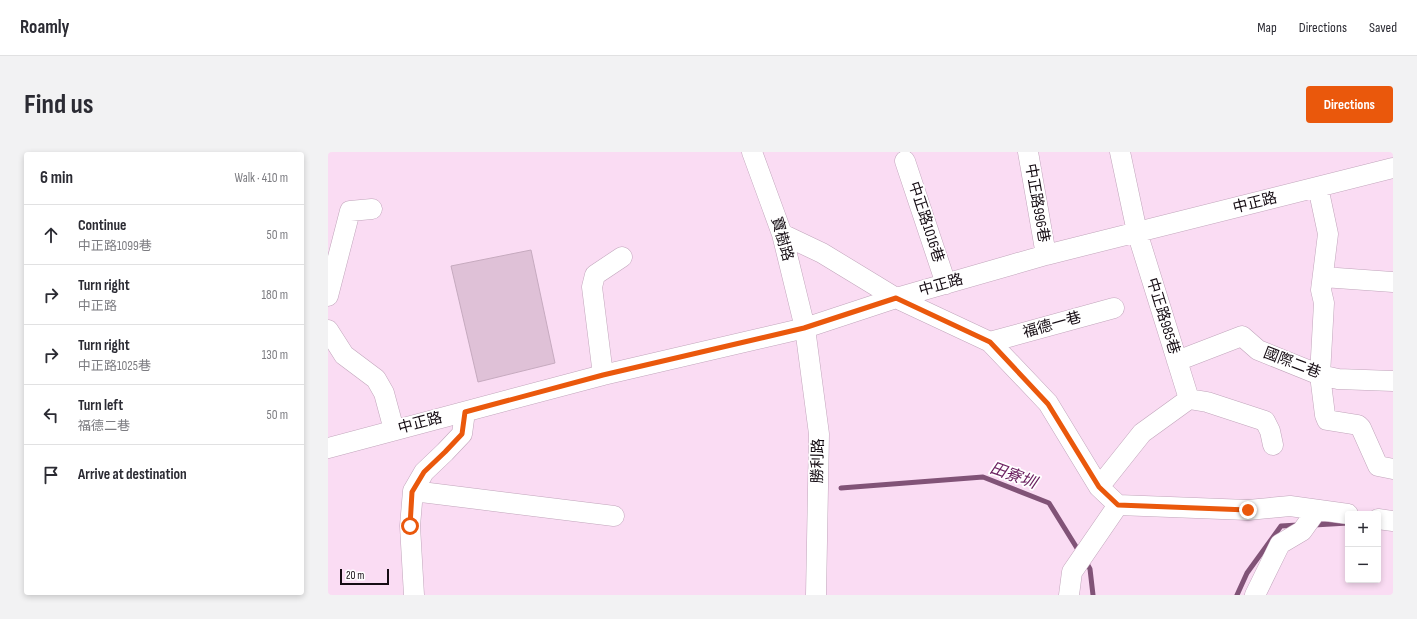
<!DOCTYPE html>
<html lang="en">
<head>
<meta charset="utf-8">
<style>
  body { margin:0; font-family:"Sofia Sans Condensed","Noto Sans TC",sans-serif; background:#f2f2f3; color:#2b2b33 }
  .controls { position:absolute; right:12px; bottom:12px; display:grid; overflow:hidden; border-radius:4px; box-shadow:0 2px 6px #0003 }
  .controls button { width:36px; height:36px; display:grid; place-items:center; padding:0; border:0; border-bottom:1px solid #e1e1e2; background:#fff; color:#2b2b33; font:20px sans-serif }
  .scale { position:absolute; left:12px; bottom:10px; width:49px; box-sizing:border-box; padding-left:4px; border:2px solid #150c13; border-top:0; font-size:11px; line-height:14px; white-space:nowrap; color:#150c13; -webkit-text-stroke:3px #fff; paint-order:stroke }
  .stop { position:absolute; width:12px; height:12px; margin:-9px; border:3px solid #ea580c; border-radius:50%; background:#fff }
  .stop.end { background:#ea580c; border-color:#fff; box-shadow:0 1px 4px #0008 }
  .list { margin:0; padding:0; list-style:none }
  h2 { display:flex; justify-content:space-between; align-items:center; height:52px; margin:0; padding:0 16px; font-size:17px }
  h2 small { font-size:13px; font-weight:400; color:#7c7c81 }
  .list li { display:grid; grid-template-columns:26px 1fr auto; gap:12px; align-items:center; box-sizing:border-box; height:60px; padding:0 16px; border-top:1px solid #e1e1e2 }
  .list b { display:block; font-size:15px; white-space:nowrap }
  .list p { margin:0; font-size:13px; white-space:nowrap; color:#7c7c81 }
  .list em { font-size:13px; font-style:normal; color:#7c7c81 }
  .icon { flex:none; width:22px; height:22px; fill:none; stroke:currentColor; stroke-width:2; stroke-linecap:round; stroke-linejoin:round }
  .map { position:relative; flex:none; width:1065px; height:443px; overflow:hidden; border-radius:4px }
  header { display:flex; align-items:center; gap:24px; box-sizing:border-box; height:56px; padding:0 20px; background:#fff; border-bottom:1px solid #e1e1e2 }
  header strong { font-size:19px }
  nav { display:flex; gap:22px; margin-inline-start:auto; font-size:14px }
  .intro { display:flex; align-items:center; justify-content:space-between; box-sizing:border-box; height:96px; padding:0 24px }
  h1 { margin:0; font-size:28px }
  .button { padding:10px 18px; border-radius:4px; background:#ea580c; color:#fff; font-size:14px; font-weight:700 }
  main { display:flex; gap:24px; padding:0 24px }
  aside { flex:1; background:#fff; border-radius:4px; box-shadow:0 2px 6px #0003 }
  .map>svg:first-child { display:block }
  .lines { fill:none; stroke-linecap:round; stroke-linejoin:round }
  .stream { stroke:#815377; stroke-width:5 }
  .building { fill:#dfc1d7; stroke:#c6aabf }
  .minor-casing { stroke:#c1a5bb; stroke-width:21 }
  .minor { stroke:#fff; stroke-width:20 }
  .route { stroke:#ea580c; stroke-width:5 }
  .labels { text-anchor:middle; dominant-baseline:central; stroke-width:3.5; stroke-linejoin:round; paint-order:stroke }
  .street-label { font-size:15px; fill:#150c13; stroke:#fff }
  .water-label { font-size:16px; font-style:italic; fill:#691d5d; stroke:#fff }
</style>
</head>
<body>
<header>
<strong>Roamly</strong>
<nav><a>Map</a><a>Directions</a><a>Saved</a></nav>
</header>
<div class="intro"><h1>Find us</h1><a class="button">Directions</a></div>
<main>
<aside>
<h2>6 min<small>Walk · 410 m</small></h2>
<ul class="list">
<li><svg class="icon" aria-label="ahead" viewBox="0 0 24 24"><path d="M12 20V5M6 11l6-6 6 6"/></svg><div><b>Continue</b><p>中正路1099巷</p></div><em>50 m</em></li>
<li><svg class="icon" aria-label="right" viewBox="0 0 24 24"><path d="M7 20v-9h11M14 6l5 5-5 5"/></svg><div><b>Turn right</b><p>中正路</p></div><em>180 m</em></li>
<li><svg class="icon" aria-label="right" viewBox="0 0 24 24"><path d="M7 20v-9h11M14 6l5 5-5 5"/></svg><div><b>Turn right</b><p>中正路1025巷</p></div><em>130 m</em></li>
<li><svg class="icon" aria-label="left" viewBox="0 0 24 24"><path d="M17 20v-9H6M10 6l-5 5 5 5"/></svg><div><b>Turn left</b><p>福德二巷</p></div><em>50 m</em></li>
<li><svg class="icon" aria-label="arrive" viewBox="0 0 24 24"><path d="M6 21V4h12l-3 4 3 4H6"/></svg><div><b>Arrive at destination</b></div></li>
</ul>
</aside>
<div class="map">
<svg width="1065" height="443" viewBox="0 0 1065 443">
  <rect width="100%" height="100%" fill="#fadcf3"/>
  <g class="lines">
    <path class="stream" d="M513,336L655,325L721,351L752,401
      M986,373L1020,371
      M757,408L762,417L765,443
      M909,443L919,421L953,374L970,373"/>
  </g>
  <path class="building" d="M203,98L227,211L150,230L123,114Z"/>
  <g class="lines">
    <g class="minor-casing">
      <path id="minor" d="M424,0L454,82L477,176L491,282L488,443
        M700,0L718,103
        M792,0L809,80L861,247
        M577,9L618,132
        M990,35L1000,82L993,138L996,151L992,223L997,263L999,268L1030,273L1033,276L1050,314L1065,317
        M454,82L494,101L568,146L662,190L720,251L771,335L790,353
        M995,125L1065,130
        M0,144L22,59L44,57
        M0,178L16,203L48,227L56,241L66,278
        M662,190L786,156
        M849,209L914,184L930,198L992,223L1010,227L1065,229
        M275,223L264,135L267,123L294,105
        M861,247L879,250L937,269L942,279L945,293
        M0,296L275,223L477,176L568,146L718,103L1065,16
        M771,335L814,281L861,247
        M85,339L286,364
        M790,353L920,358L962,354L1020,362
        M1050,367L1065,369
        M86,443L82,374L85,339L96,320L117,300L134,282L137,260
        M741,443L744,420L790,353
        M927,443L952,392L974,379L989,358"/>
    </g>
    <use href="#minor" class="minor"/>
  </g>
  <g class="lines">
    <path class="route" d="M82,374L84,340L96,320L117,300L134,282L137,260L275,223L476,176L568,146L662,190L720,252L771,335L790,353L920,358"/>
  </g>
  <g class="labels">
    <g class="street-label">
      <text transform="translate(709 51) rotate(80)">中正路996巷</text>
      <text transform="translate(927 51) rotate(-14)">中正路</text>
      <text transform="translate(598 70) rotate(72)">中正路1016巷</text>
      <text transform="translate(454 87) rotate(74)">寶樹路</text>
      <text transform="translate(613 133) rotate(-16)">中正路</text>
      <text transform="translate(835 164) rotate(73)">中正路985巷</text>
      <text transform="translate(724 173) rotate(-16)">福德一巷</text>
      <text transform="translate(964 211) rotate(21)">國際二巷</text>
      <text transform="translate(92 271) rotate(-15)">中正路</text>
      <text transform="translate(490 309) rotate(-89)">勝利路</text>
    </g>
    <g class="water-label">
      <text transform="translate(685 324) rotate(20)">田寮圳</text>
    </g>
  </g>
</svg>
<div class="controls">
<button>+</button>
<button>−</button>
</div>
<div class="scale">20 m</div>
<div class="stop" style="left:82px;top:374px"></div>
<div class="stop end" style="left:920px;top:358px"></div>
</div>
</main>
</body>
</html>
